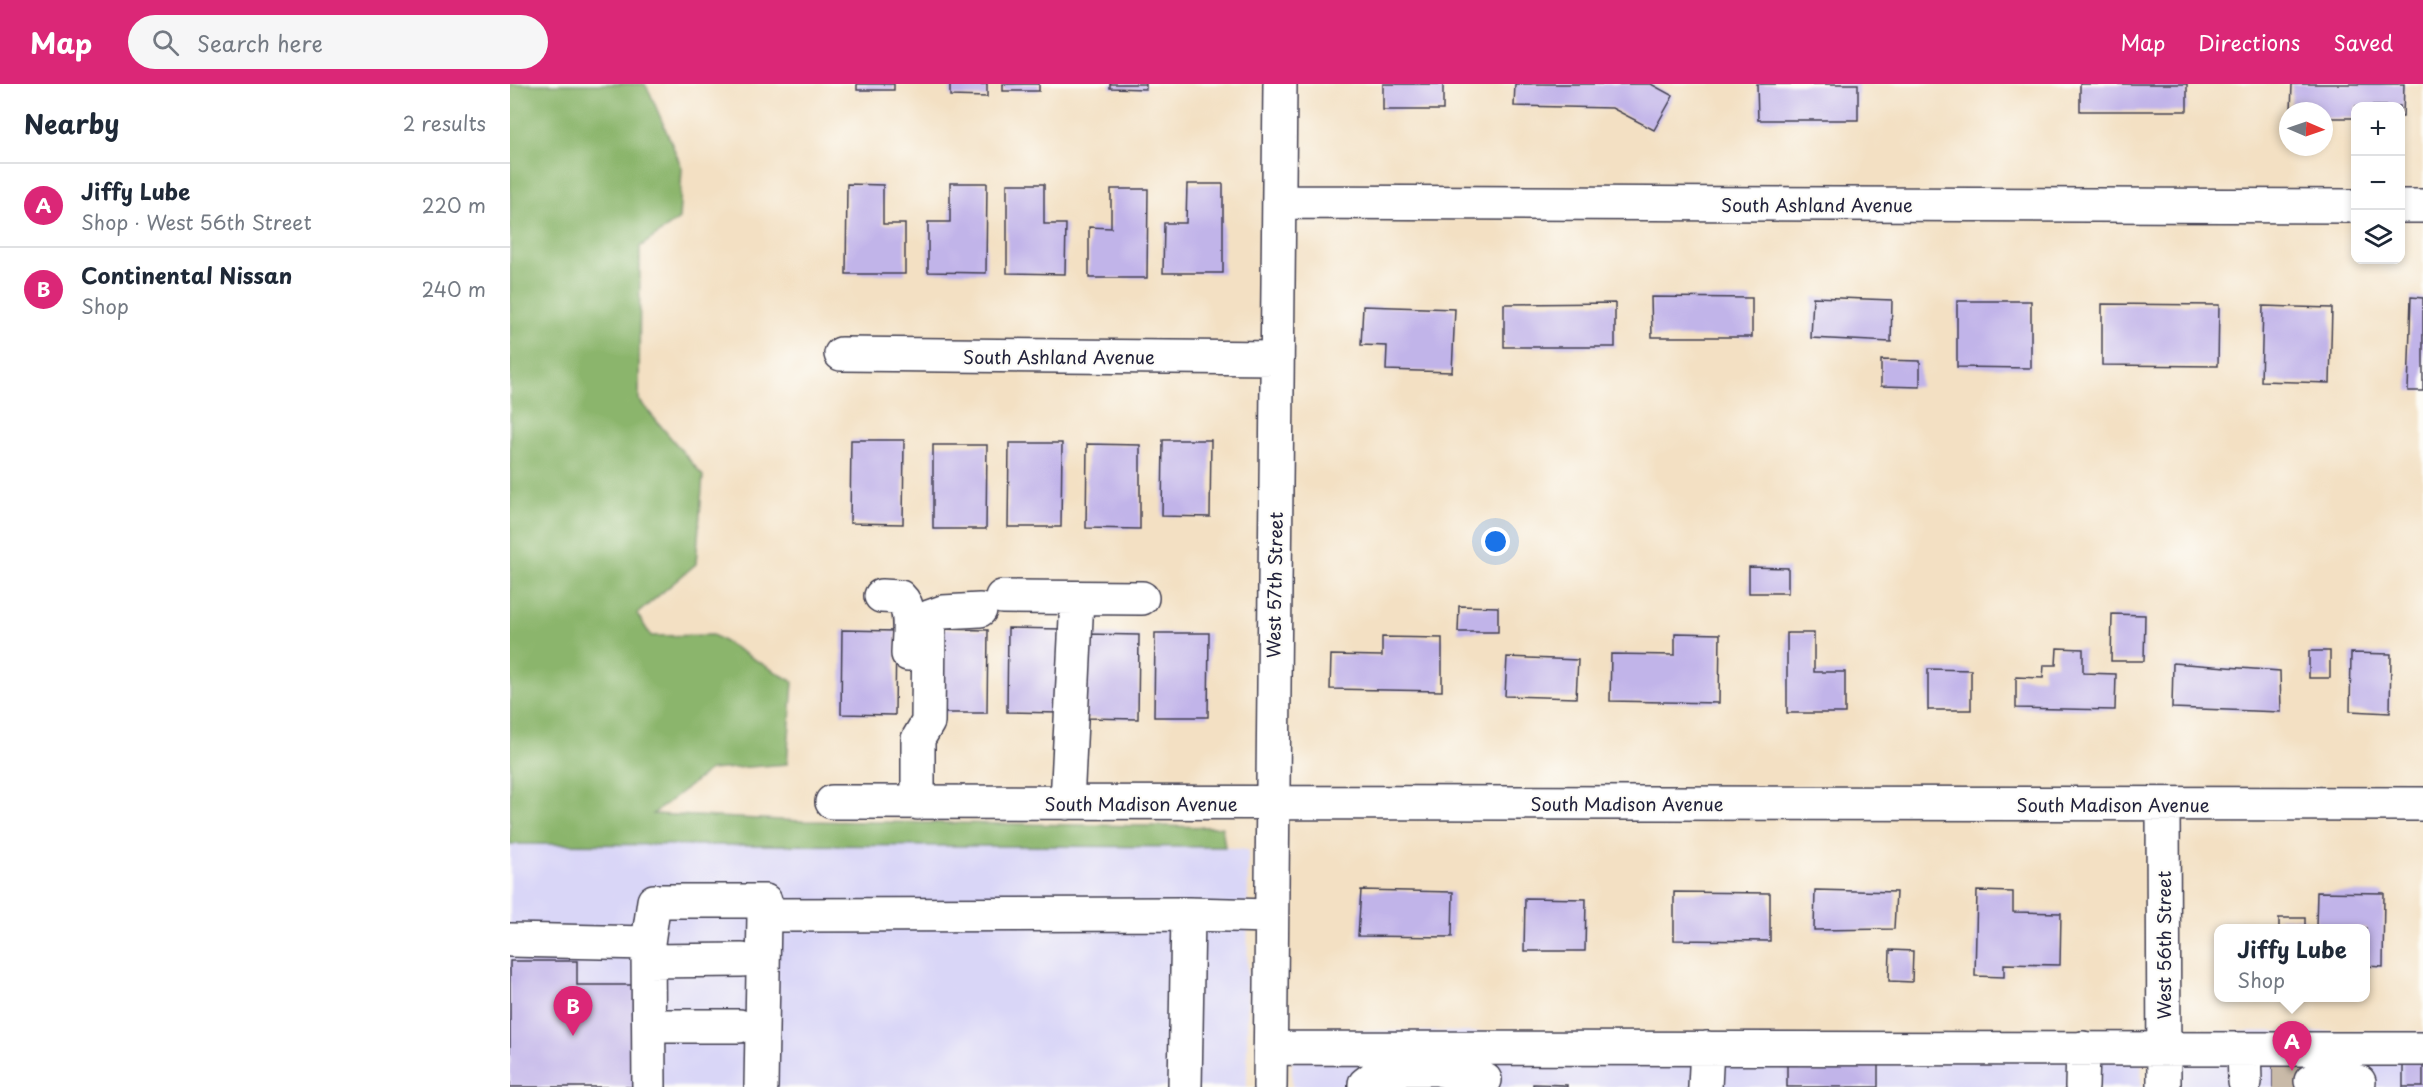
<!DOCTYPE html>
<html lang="en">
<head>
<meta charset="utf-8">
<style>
  body { margin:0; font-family:"Playpen Sans",sans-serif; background:#f6f6f7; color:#1f2937 }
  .controls { position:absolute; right:18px; top:18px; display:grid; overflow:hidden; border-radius:12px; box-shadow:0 3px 9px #0003 }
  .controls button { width:54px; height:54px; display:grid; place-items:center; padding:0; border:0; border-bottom:2px solid #e0e1e3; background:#fff; color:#1f2937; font:30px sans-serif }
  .compass { position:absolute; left:1769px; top:18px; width:54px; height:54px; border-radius:50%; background:#fff; box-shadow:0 3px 9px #0003; rotate:92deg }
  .you { position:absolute; left:986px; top:458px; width:21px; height:21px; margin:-15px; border:4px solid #fff; border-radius:50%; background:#1a73e8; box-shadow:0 0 0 9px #1a73e833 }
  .badge { display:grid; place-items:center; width:39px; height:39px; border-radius:50%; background:#db2777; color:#fff; font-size:20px; font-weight:700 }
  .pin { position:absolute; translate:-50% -50px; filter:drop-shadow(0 2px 3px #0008) }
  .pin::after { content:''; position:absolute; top:32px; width:21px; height:18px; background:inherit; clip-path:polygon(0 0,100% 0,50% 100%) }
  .popup { position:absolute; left:1704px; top:840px; width:156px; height:78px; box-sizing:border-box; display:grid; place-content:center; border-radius:12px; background:#fff; filter:drop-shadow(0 2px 4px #0005); font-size:20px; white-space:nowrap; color:#747a83 }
  .popup b { font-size:22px; color:#1f2937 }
  .popup::after { content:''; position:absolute; left:50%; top:100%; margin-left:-12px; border:12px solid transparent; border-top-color:#fff }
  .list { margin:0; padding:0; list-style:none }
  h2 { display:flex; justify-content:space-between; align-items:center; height:78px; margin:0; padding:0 24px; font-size:26px }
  h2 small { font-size:20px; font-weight:400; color:#747a83 }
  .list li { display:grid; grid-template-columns:39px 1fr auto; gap:18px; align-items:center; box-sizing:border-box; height:84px; padding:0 24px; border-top:2px solid #e0e1e3 }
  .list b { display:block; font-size:22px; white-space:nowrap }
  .list p { margin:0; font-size:20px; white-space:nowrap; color:#747a83 }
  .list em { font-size:20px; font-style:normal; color:#747a83 }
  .icon { flex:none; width:33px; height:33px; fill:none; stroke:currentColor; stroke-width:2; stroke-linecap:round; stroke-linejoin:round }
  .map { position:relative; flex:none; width:1913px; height:1003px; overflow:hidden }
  header { display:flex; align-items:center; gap:36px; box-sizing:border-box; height:84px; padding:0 30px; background:#db2777; color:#fff }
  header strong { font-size:28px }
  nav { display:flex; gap:33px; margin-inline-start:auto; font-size:21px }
  .search { width:420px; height:54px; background:#f6f6f7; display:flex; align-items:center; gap:15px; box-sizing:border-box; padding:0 21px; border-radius:33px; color:#747a83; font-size:22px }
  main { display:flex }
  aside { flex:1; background:#fff }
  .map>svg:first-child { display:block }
  .built { fill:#d9d6f7 }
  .forest { fill:#8bb56c; stroke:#566c54; stroke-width:1.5 }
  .building { fill:#c1b4e9 }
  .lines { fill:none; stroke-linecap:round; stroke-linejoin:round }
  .minor-tunnel { stroke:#c9baa8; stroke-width:33; stroke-dasharray:33 16; stroke-linecap:butt }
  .minor-casing { stroke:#413e4f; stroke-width:36 }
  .minor { stroke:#fff; stroke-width:33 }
  .labels { text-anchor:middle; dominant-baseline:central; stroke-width:4.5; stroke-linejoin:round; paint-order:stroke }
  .street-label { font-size:18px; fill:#22223b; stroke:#fdfcf7 }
</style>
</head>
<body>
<header>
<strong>Map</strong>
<div class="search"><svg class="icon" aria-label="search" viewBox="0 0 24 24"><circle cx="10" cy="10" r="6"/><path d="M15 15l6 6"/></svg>Search here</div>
<nav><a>Map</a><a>Directions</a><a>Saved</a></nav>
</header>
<main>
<aside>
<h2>Nearby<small>2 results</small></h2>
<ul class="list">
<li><span class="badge">A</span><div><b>Jiffy Lube</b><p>Shop · West 56th Street</p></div><em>220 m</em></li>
<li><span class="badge">B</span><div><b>Continental Nissan</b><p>Shop</p></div><em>240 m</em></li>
</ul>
</aside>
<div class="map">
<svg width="1913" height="1003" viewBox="0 0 1913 1003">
  <rect width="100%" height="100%" fill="#fdfcf7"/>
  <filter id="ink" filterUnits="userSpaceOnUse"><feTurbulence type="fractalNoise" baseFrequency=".0167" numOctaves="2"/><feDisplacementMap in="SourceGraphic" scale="12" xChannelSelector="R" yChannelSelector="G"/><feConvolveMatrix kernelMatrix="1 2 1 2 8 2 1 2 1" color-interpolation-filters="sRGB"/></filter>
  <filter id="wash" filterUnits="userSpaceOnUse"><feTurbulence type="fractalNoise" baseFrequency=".008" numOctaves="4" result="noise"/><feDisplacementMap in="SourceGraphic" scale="24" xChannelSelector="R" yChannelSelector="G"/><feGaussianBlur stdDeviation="1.35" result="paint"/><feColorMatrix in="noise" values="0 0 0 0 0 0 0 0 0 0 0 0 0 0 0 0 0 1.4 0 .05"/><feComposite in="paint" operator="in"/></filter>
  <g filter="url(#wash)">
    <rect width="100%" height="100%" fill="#f3e0c3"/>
    <path class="built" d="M0,760L715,763L738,766L737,1003H0Z
      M782,945L1542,958L1632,950L1631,1003H782Z
      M1657,947L1913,948V1003H1658Z"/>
    <path class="forest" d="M0,0H135L140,9L172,84L169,135L130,163L129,316L193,392L186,480L127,530L141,552L203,551L283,598L277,680L200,686L143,730L292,737L712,743L715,763L0,760Z"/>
    <g id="blocks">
      <path class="building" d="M347,0H384V6H347Z
        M440,0H477V13L440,12Z
        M493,0H529V7H493Z
        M600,0H636V5L600,4Z
        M873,0H933V26H873Z
        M1005,0H1141L1163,12L1144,46L1102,24L1004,22Z
        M1247,0H1348V36H1248Z
        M1570,0H1677V27H1570Z
        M1782,0H1894L1893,33H1890V22H1846V34H1814V27H1781Z
        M440,99H477L476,189L418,188V138H440Z
        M337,100L373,101V140H395V190H336Z
        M497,100H534V140H556L555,190L497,189Z
        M677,100H713V189H653L654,139H676Z
        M601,105H638L637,194H579V143L601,144Z
        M1141,213L1242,214V253H1142Z
        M1303,213L1382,216L1381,258L1301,254Z
        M1901,213L1913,214V307H1898Z
        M1447,217H1521V284L1447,283Z
        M1105,219V263H994V220Z
        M1592,220L1709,221L1708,282L1592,281Z
        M853,222L945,225L942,288L876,286L877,262L851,261Z
        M1753,222L1822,224L1820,299L1751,297Z
        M1371,276L1410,277V303L1371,302Z
        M341,356H394L393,440L340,439Z
        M653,356H701L700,433L652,432Z
        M499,359H552L551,443H498Z
        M577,360L630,361V445L576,444Z
        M423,361H477L476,445H423Z
        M1239,483L1278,484V509H1239Z
        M949,522L988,523V548H948Z
        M1602,530L1635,531L1634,577H1601Z
        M498,544L551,545L550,629L497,628Z
        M425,545L478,546L477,629H424Z
        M332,546L386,547L385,631L331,630Z
        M645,549H699L698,633H644Z
        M1165,549L1210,550L1209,619L1100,617L1101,570L1165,571Z
        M1277,549H1304V588H1335V629H1277Z
        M576,550L629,551L628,635L575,634Z
        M872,553L932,554V607L820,605L821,571L872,572Z
        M1547,564L1573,565V589L1606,590L1605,626L1506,624V593L1533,594L1534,581H1546Z
        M1799,567H1820V594H1799Z
        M1841,569L1881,570L1880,629L1840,627Z
        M997,573L1068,576L1066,614L995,612Z
        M1663,579L1770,587L1771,628L1662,624Z
        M1418,585L1461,586V626H1418Z
        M851,806L943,808L942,853L848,852Z
        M1305,806L1386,808L1384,845L1304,846Z
        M1467,807L1503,808V828L1551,829L1550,881L1494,880V893L1465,892Z
        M1164,808L1260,809V857L1164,856Z
        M1807,808L1874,809L1873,883L1856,882V844L1806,843Z
        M1015,814L1076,815L1075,867H1014Z
        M1769,834H1795V844H1769Z
        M1380,866L1403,867L1402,898L1379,897Z
        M0,877H67V901H126V1003H0Z
        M1763,975L1802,976L1801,1003H1763Z
        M1893,976H1913V1003H1893Z
        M1277,978L1368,979V1003H1277Z
        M876,1000L922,1001V1003H876Z
        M1023,1000L1057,1001V1003H1023Z"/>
    </g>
  </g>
  <g filter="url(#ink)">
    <use href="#blocks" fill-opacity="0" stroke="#413e4f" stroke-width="1.5"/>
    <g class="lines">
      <path class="minor-tunnel" d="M1763,997H1801"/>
      <g class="minor-casing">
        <path id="minor" d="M769,118L1846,122
          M1890,122H1913
          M331,270L766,274
          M371,512L390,513C404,526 398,552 398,570
          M492,513L632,514
          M322,718L1913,720
          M408,719V655L418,638L419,533L433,528L470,526
          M557,719L567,514
          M1653,720L1654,1003
          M0,856L138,859L139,1003
          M138,859L144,817H255L254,831
          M138,877L232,876
          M139,942H229
          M760,964L1913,965
          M1734,965L1735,998
          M1801,997L1849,998
          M251,1003L254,831L678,830
          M675,1003L678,830L761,832
          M760,1003L770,0
          M855,1003V1000L875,985H927L975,996
          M1195,1003L1197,964
          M1572,1003L1573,964"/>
      </g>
      <use href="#minor" class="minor"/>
    </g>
  </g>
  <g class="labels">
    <g class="street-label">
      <text x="1307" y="120">South Ashland Avenue</text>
      <text x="549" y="272">South Ashland Avenue</text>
      <text transform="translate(764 501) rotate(-89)">West 57th Street</text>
      <text x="631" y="719">South Madison Avenue</text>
      <text x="1117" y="719">South Madison Avenue</text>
      <text x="1603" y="720">South Madison Avenue</text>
      <text transform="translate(1653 861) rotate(-90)">West 56th Street</text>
    </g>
  </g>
</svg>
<div class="controls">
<button>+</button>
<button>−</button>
<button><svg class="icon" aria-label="layers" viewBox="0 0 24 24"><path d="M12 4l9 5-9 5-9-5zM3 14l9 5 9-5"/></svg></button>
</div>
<svg class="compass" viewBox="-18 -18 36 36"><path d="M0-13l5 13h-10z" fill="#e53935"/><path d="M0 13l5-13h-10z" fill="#747a83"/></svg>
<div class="you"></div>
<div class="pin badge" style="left:1782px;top:987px">A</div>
<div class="popup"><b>Jiffy Lube</b>Shop</div>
<div class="pin badge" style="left:63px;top:952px">B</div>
</div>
</main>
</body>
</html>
